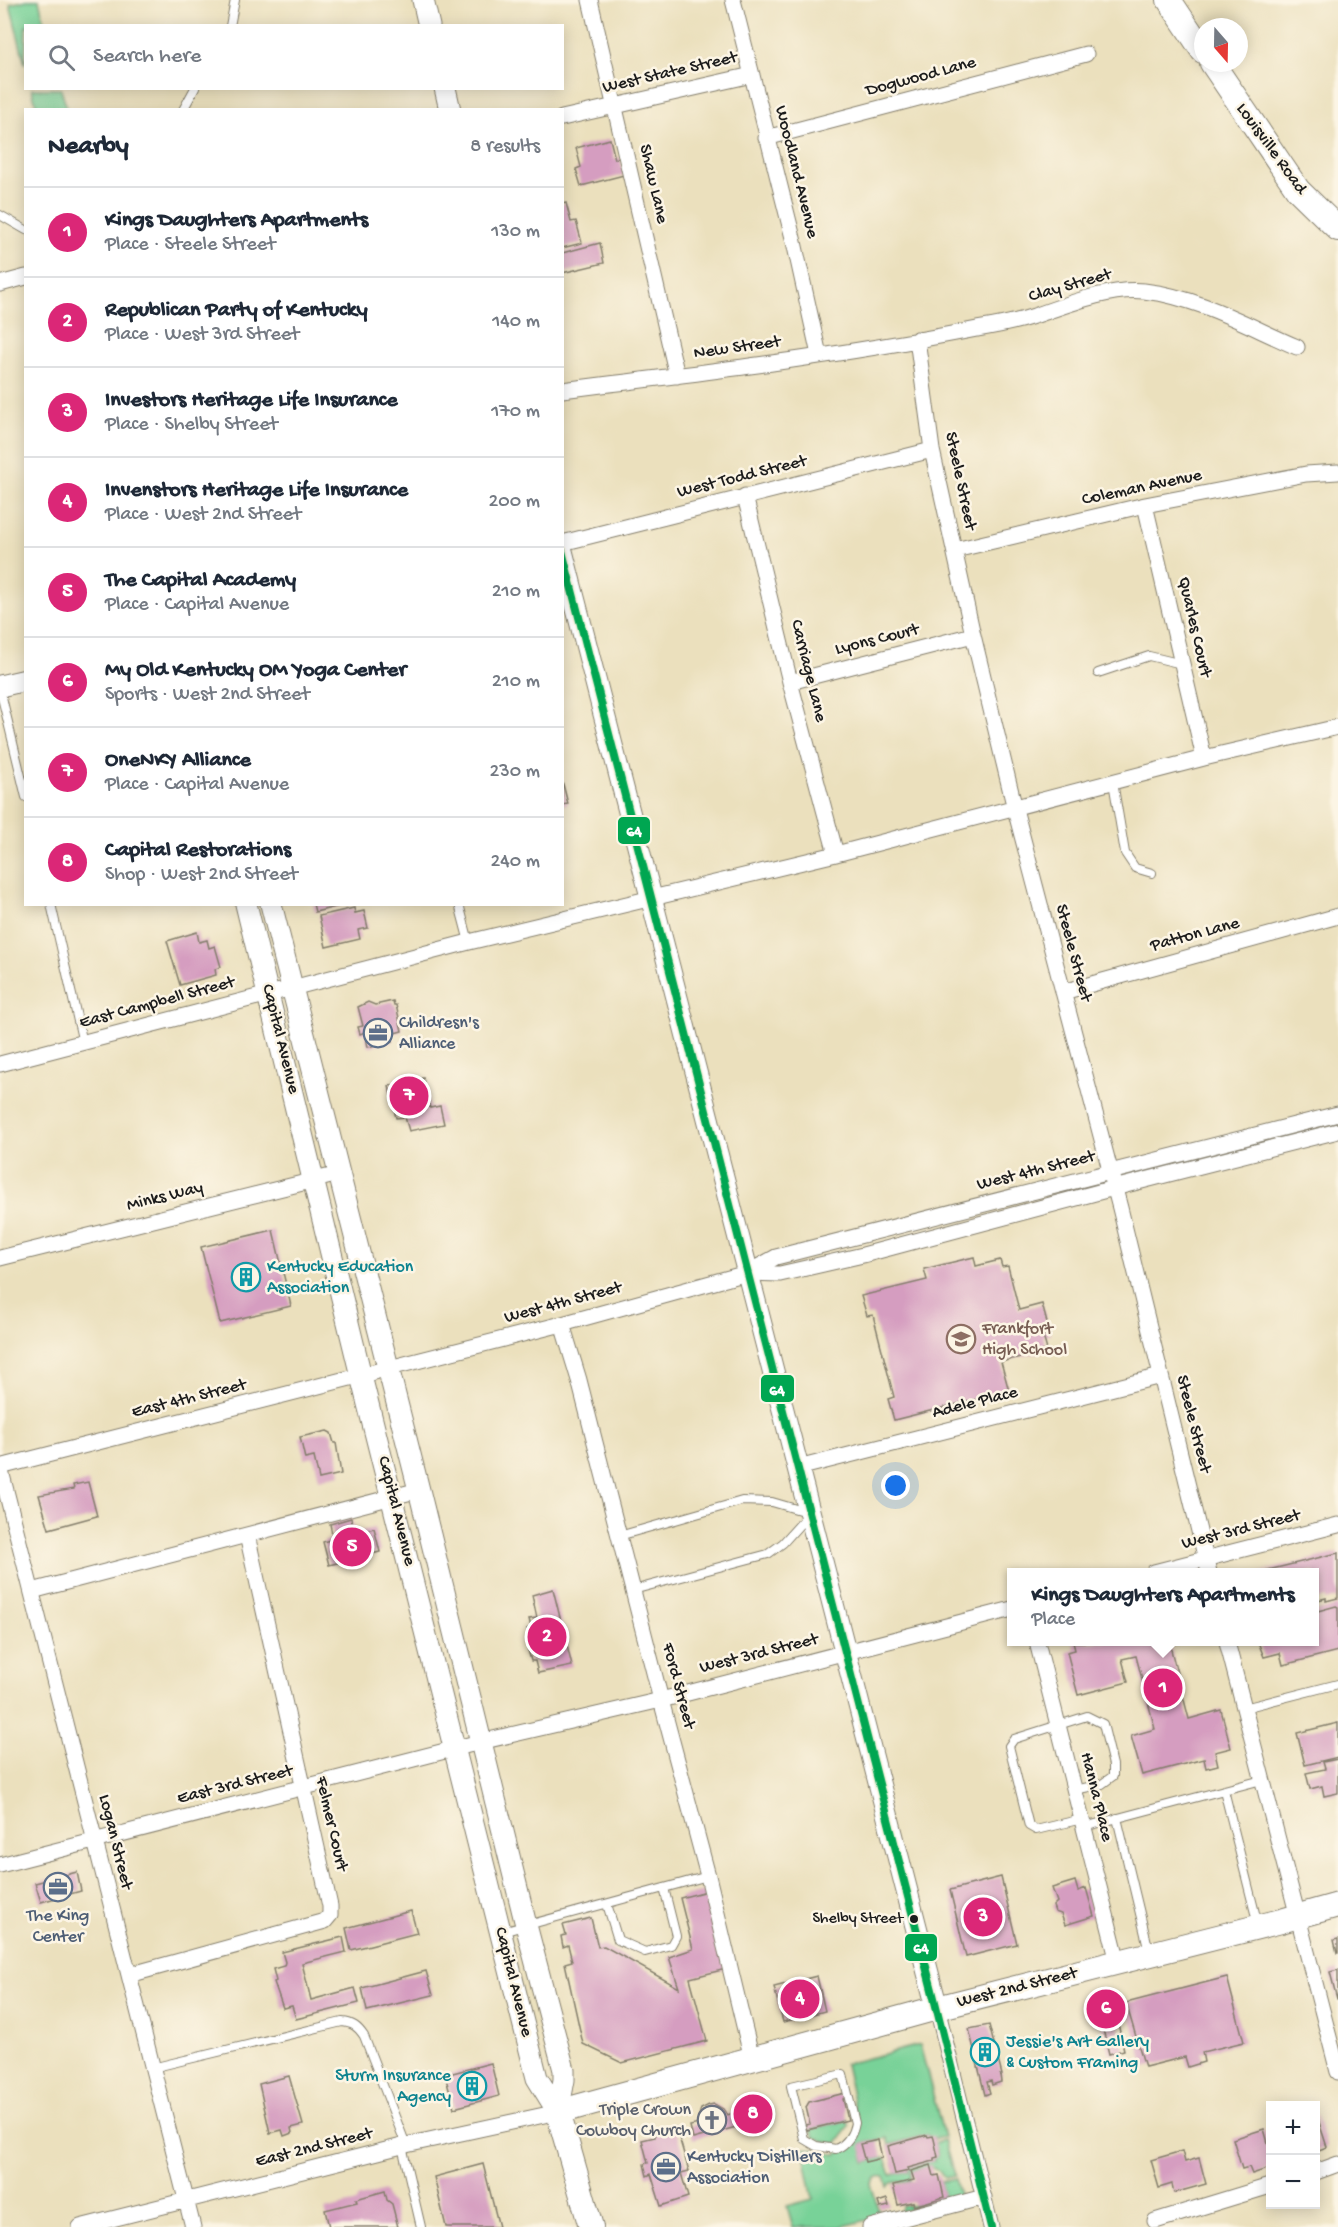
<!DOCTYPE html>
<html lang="en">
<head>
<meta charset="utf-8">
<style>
  body { margin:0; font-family:"Gochi Hand",sans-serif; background:#f6f6f7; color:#1f2937 }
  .controls { position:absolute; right:18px; bottom:18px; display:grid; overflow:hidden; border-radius:0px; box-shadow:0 3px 15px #0003 }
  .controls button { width:54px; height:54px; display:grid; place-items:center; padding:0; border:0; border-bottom:2px solid #e0e1e3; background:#fff; color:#1f2937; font:30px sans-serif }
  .compass { position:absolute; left:1194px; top:18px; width:54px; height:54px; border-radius:50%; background:#fff; box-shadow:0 3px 15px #0003; rotate:160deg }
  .you { position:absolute; left:896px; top:1486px; width:21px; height:21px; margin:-15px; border:4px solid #fff; border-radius:50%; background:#1a73e8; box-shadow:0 0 0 9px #1a73e833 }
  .badge { display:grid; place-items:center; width:39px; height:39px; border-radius:50%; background:#db2777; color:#fff; font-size:20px; font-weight:700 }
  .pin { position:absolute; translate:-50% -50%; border:3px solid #fff; box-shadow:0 2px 6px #0006 }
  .popup { position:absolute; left:1007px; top:1568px; width:312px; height:78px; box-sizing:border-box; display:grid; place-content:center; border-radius:0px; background:#fff; filter:drop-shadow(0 2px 4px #0005); font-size:20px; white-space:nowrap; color:#747a83 }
  .popup b { font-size:22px; color:#1f2937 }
  .popup::after { content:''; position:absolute; left:50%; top:100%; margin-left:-12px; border:12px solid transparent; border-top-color:#fff }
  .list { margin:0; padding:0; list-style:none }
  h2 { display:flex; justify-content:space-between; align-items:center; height:78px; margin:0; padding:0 24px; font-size:26px }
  h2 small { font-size:20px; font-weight:400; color:#747a83 }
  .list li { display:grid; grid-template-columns:39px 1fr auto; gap:18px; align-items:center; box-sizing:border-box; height:90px; padding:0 24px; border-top:2px solid #e0e1e3 }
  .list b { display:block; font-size:22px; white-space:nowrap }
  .list p { margin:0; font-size:20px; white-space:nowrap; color:#747a83 }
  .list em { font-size:20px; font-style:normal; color:#747a83 }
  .icon { flex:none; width:33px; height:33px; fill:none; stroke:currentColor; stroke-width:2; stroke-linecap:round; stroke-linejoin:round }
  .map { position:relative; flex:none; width:1338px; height:2227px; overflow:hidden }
  .search { position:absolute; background:#fff; box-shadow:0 3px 15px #0003; left:24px; top:24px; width:540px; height:66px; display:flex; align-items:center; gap:15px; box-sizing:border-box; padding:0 21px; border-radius:0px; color:#747a83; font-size:22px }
  .panel { position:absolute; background:#fff; box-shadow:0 3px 15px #0003; left:24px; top:108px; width:540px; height:798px; border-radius:0px }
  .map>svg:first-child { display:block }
  .grass { fill:#78d298; stroke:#4a775a; stroke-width:1.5 }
  .building { fill:#d59dc0 }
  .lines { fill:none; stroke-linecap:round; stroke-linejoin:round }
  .lane-casing { stroke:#847e6c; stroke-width:10 }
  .street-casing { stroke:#847e6c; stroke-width:17 }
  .secondary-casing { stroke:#847e6c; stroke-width:23 }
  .primary-casing { stroke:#847e6c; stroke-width:26 }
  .lane { stroke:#fff; stroke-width:8 }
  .street { stroke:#fff; stroke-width:15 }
  .secondary { stroke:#fff; stroke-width:21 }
  .primary { stroke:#fff; stroke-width:24 }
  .bus-1-casing { stroke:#fcf5e5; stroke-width:12 }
  .bus-1 { stroke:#00a651; stroke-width:8 }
  .bus-dot { fill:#1c1c1c; stroke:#fcf5e5; stroke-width:2 }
  .labels { text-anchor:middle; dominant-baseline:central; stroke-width:5; stroke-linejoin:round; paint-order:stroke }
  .bus-label { font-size:16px; fill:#1c1c1c; stroke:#fcf5e5; text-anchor:end }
  .street-label { font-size:18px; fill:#1c1c1c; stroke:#fcf5e5 }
  .service-label { font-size:18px; fill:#4e5e75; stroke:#fcf5e5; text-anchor:start }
  .culture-label { font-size:18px; fill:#0d838f; stroke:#fcf5e5; text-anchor:start }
  .education-label { font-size:18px; fill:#785e54; stroke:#fcf5e5; text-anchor:start }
  .worship-label { font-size:18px; fill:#5b616d; stroke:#fcf5e5; text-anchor:end }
  .line-badge { stroke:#fcf5e5; stroke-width:2 }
  .badge-label { font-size:16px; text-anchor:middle; font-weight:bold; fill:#fff }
</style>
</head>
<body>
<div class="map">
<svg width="1338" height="2227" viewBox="0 0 1338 2227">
  <rect width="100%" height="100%" fill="#fcf5e5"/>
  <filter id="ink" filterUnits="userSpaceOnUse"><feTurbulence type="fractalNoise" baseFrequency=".0167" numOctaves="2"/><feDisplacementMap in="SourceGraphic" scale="12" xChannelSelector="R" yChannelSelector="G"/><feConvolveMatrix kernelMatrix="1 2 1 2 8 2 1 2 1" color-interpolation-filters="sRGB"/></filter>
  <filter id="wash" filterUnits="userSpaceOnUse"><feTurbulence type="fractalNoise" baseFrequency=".008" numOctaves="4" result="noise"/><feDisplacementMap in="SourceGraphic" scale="24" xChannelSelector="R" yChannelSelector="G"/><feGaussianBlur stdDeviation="1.35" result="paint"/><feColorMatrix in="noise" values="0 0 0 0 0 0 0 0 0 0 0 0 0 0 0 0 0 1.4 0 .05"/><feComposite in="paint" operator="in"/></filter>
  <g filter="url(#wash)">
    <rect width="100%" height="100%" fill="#ebe0bd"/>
    <path class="grass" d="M27,0H39L45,25L26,26L25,64L10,4Z
      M32,89H61L67,109H37Z
      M920,2045L944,2137L934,2139L927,2135L889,2145L887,2138L861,2144L865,2162L885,2157L891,2175L909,2171L908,2168L934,2161V2158L938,2156L934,2143L944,2140L954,2176L944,2178L939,2171L931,2166L911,2171L910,2180L891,2183L888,2187L885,2177C878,2175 875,2178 871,2184L878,2209L881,2212L888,2210L891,2214L840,2227H793L787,2206L813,2199L803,2149C817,2146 823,2155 837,2154C850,2147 859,2137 858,2122L845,2064Z
      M848,2120L849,2126L836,2144L826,2142L814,2137L811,2129Z
      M955,2179L959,2196L900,2212L903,2206H914L944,2197L940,2182Z"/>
    <g id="blocks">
      <path class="building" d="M610,139L615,159L620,157L624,175L581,186L576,169L581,167L576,148Z
        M566,203L571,222L576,221L582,243L562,248V204Z
        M600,243L604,263L562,273V253Z
        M563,784L568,804L562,805V785Z
        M313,904H344V905L315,912Z
        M354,908L355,913L364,911L368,928L358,930L360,939L326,947L319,916Z
        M197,932L199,942L207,940L209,948L215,946L221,967L215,969L216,975L180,985L167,941Z
        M393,1001L394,1005H396L402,1031L391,1034L393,1041L368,1047L365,1032L360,1034L358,1027L363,1026L358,1007L368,1002L375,1005Z
        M423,1078L430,1108L440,1106L444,1124L409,1131L405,1117L396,1118L389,1086Z
        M273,1230L291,1306L220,1323L201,1247Z
        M974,1257L976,1266L1000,1260L1002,1267L1008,1266L1019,1310L1042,1304L1050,1334L1043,1336L1047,1350L1001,1362L1009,1391L894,1420L888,1399L894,1397L873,1315L867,1316L861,1296L927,1280L924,1269Z
        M327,1431L331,1433L334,1443H336L341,1474L319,1479L314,1457L305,1459L300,1437Z
        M88,1482L97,1516L49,1529L39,1495L74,1489L73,1485Z
        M351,1518L354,1533L374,1528L380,1552L329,1565L323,1542L333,1539L330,1524Z
        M1338,1553V1598L1326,1601V1598L1314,1601V1572H1260Z
        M553,1589L572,1666L538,1673L535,1661H531L527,1646L531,1645L527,1629L531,1627L529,1619L537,1618L532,1595Z
        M1336,1606L1338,1607V1651L1283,1665L1280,1653L1264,1657L1258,1642H1314V1612Z
        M1073,1642H1169L1189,1719L1221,1710L1231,1748L1215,1752L1218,1765L1206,1768L1204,1759L1142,1775L1131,1736L1155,1729L1136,1656L1122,1659L1128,1682L1078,1695L1067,1652L1075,1650Z
        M1338,1723V1757L1305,1765L1297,1733Z
        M1338,1759V1793L1324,1796L1322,1786L1310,1789L1306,1773L1325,1769L1323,1762Z
        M77,1872L81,1891L41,1902L35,1883Z
        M1001,1877L1017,1944L966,1957L950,1890Z
        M1075,1881L1078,1891L1086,1888L1094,1916L1065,1925L1061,1914L1055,1912L1053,1906L1057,1902L1052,1888Z
        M707,1891L726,1969L690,1978L707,2041L622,2063L583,2044L565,1963L572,1961L568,1945L563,1947L561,1936L566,1935L563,1925L591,1918L598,1947L604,1946L679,1988L669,1957L693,1949L680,1898Z
        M411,1911L417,1933L351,1950L346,1928Z
        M343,1937L346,1952L302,1963L311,2000L355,1988L359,2003L296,2019L292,2006L283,2008L274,1982L276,1981L273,1969L284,1966L285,1962L282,1952Z
        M1338,1939V1953H1337L1334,1940Z
        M1338,1970V1999H1337L1330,1972Z
        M426,1971L433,1995L367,2011L362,1988Z
        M817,1976L825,2011L783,2022L774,1987Z
        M1227,1977L1244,2042L1202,2052L1204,2062L1188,2067L1185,2057L1145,2067L1126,2003Z
        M1112,1997L1124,2050L1109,2054L1096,2001Z
        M989,2025L1002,2075H1000L1001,2082L992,2085L991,2081L987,2082L990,2093L985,2095L969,2029Z
        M491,2063L499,2096L454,2108L445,2075Z
        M289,2076L303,2125L291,2128L292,2133L284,2136L282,2130L270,2133L259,2084Z
        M845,2093L846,2098L843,2099L848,2120L807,2130L805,2125L810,2124L806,2107L809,2102Z
        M714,2104L723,2109L727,2115L761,2106L765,2119L693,2139L690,2126L699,2124L698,2118L701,2109L709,2105Z
        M1316,2113L1327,2147L1316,2151Z
        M676,2127L689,2171L681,2173L688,2197L661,2206L651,2174L647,2176L644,2164L648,2163L642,2140L655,2137L654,2133Z
        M1264,2129L1270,2150V2168L1252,2174L1249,2167L1242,2169L1233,2139Z
        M927,2135L928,2137L933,2136L934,2139L938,2157L934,2158V2161L908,2168L909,2171L895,2174L888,2146Z
        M878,2140L882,2158L865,2162L860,2144Z
        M1182,2151L1185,2162L1199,2158L1206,2184L1174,2193L1172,2184L1159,2188L1151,2160Z
        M483,2164L499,2227H446L434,2177Z
        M931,2165L934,2176L939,2175L944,2197L914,2206L913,2202L898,2205L893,2185L914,2180L911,2171Z
        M385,2191L387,2200L392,2204L398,2227H329L325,2210L357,2202L356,2199Z
        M887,2199L889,2206L880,2208L878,2202Z"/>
    </g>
  </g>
  <g filter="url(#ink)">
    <use href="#blocks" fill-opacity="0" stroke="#847e6c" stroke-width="1.5"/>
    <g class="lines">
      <g class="lane-casing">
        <path id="lane" d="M230,26L235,0
          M183,110L195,88
          M0,215L26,230
          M1098,673L1149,656L1182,664
          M0,689L26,797
          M1113,782L1125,853L1135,868L1152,873
          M51,904L83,1043
          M459,904L469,942
          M619,1536L742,1501L772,1502L810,1513L783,1543L768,1554L633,1590
          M1244,1708L1338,1684
          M1075,1790L1102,1784L1113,1776V1765L1103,1724L1087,1716L1014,1739L1009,1746L1029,1826L1036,1830L1082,1819
          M1224,1790L1258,1925
          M1117,1818L1149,1951
          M1084,1827L1262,1780
          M607,1904L618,1940L645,1952L671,1945L676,1936L664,1888
          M502,1932L708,1876
          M152,2068L342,2022C353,2023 358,2027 364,2036L406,2145
          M843,2074L855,2123C853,2134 847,2144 836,2149L816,2146L804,2139L791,2086Z
          M402,2146L421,2227"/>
      </g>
      <g class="street-casing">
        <path id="street" d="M590,0L677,376
          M733,0L794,242L819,355
          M562,118L752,75
          M766,138L1086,54
          M0,284L26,277
          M917,339L932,450L973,635L1015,809L1120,1208L1209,1572
          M562,390C701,373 840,356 977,329C996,326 1016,322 1034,316C1066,305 1110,287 1144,291C1198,297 1248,326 1297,347
          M745,496L790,682L836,854
          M1145,505L1204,758
          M562,543L932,450
          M955,550L1145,505L1306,474L1338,472
          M790,682L973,635
          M1063,992L1338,916
          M0,1064L469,942L836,854L1204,758L1338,727
          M0,1258L339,1174
          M750,1273L780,1274L863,1255L1114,1188L1338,1131
          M562,1324L579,1380L661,1700L708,1876L752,2059
          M0,1467L562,1324L747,1273L776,1257L1338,1114
          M0,1467L193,2227
          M798,1468L1161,1376
          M1154,1572L1338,1525
          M32,1591L419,1490
          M1037,1642L1118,1962
          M1227,1642L1338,2072
          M0,1865L480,1742L661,1700L1012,1609
          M129,1975L325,1921L330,1915V1906L247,1535
          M937,2008L991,2227
          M1316,2172L1338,2164
          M1155,2221L1270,2186
          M80,2227L406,2145L558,2112
          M870,2227L984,2197"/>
      </g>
      <g class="secondary-casing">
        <path id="secondary" d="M423,0L429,26
          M445,88L450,110
          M562,551L937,2008
          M0,686L26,680
          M246,904L361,1376L537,2078L558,2112
          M271,904L419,1490L526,1925L564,2070V2080L558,2112"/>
      </g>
      <g class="primary-casing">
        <path id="primary" d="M1169,0L1203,51
          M1212,63L1298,190L1338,229
          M591,2227L558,2112L937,2008L1281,1921L1338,1905"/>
      </g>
      <use href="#lane" class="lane"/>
      <use href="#street" class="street"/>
      <use href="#secondary" class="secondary"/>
      <use href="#primary" class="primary"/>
      <g class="bus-1-casing">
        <path id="bus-1" d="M562,551L932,1990L991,2227"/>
      </g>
      <use href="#bus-1" class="bus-1"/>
    </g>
  </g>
  <defs>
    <g id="office-ring" transform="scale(1.5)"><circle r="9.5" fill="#fcf5e5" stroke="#5c6f8a" stroke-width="1.5"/><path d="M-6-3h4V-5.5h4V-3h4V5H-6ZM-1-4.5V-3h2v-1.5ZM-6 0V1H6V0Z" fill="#5c6f8a"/></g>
    <g id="building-ring" transform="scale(1.5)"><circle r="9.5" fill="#fcf5e5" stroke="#0f9aa8" stroke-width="1.5"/><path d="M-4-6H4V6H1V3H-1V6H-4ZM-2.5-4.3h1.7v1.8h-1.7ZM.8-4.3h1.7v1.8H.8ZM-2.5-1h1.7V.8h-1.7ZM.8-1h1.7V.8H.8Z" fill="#0f9aa8"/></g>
    <g id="school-ring" transform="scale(1.5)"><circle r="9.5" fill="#fcf5e5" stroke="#8d6e63" stroke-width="1.5"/><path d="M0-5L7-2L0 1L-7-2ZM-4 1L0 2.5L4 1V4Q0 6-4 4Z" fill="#8d6e63"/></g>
    <g id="church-ring" transform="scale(1.5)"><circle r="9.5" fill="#fcf5e5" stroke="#6b7280" stroke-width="1.5"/><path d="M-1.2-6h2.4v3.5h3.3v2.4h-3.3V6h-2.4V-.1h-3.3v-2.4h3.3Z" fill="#6b7280"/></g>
  </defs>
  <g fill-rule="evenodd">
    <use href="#office-ring" x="378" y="1033"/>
    <use href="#building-ring" x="246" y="1277"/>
    <use href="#school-ring" x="961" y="1339"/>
    <use href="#office-ring" x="58" y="1887"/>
    <use href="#building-ring" x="985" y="2052"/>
    <use href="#building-ring" x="472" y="2086"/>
    <use href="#church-ring" x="712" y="2120"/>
    <use href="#office-ring" x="666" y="2167"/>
  </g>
  <circle class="bus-dot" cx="914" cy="1919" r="5"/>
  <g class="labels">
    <g class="bus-label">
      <text x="903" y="1919">Shelby Street</text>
    </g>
    <g class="street-label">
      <text transform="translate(670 73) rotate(-13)">West State Street</text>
      <text transform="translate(921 77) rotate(-15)">Dogwood Lane</text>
      <text transform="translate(1271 149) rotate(54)">Louisville Road</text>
      <text transform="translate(796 172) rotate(76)">Woodland Avenue</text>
      <text transform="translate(653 184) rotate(77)">Shaw Lane</text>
      <text transform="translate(1070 286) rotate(-16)">Clay Street</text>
      <text transform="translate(737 348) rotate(-8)">New Street</text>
      <text transform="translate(742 477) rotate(-14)">West Todd Street</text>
      <text transform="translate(960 481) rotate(78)">Steele Street</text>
      <text transform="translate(1142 488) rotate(-12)">Coleman Avenue</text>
      <text transform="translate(1194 627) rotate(77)">Quarles Court</text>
      <text transform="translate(877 640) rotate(-14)">Lyons Court</text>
      <text transform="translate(808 671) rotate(76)">Carriage Lane</text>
      <text transform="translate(1195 935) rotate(-15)">Patton Lane</text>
      <text transform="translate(1073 953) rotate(75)">Steele Street</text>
      <text transform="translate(157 1003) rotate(-15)">East Campbell Street</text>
      <text transform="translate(280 1039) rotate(76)">Capital Avenue</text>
      <text transform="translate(1036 1171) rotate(-14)">West 4th Street</text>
      <text transform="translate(165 1197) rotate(-14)">Minks Way</text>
      <text transform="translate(563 1303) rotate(-15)">West 4th Street</text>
      <text transform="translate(189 1399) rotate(-14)">East 4th Street</text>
      <text transform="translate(975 1403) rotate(-14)">Adele Place</text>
      <text transform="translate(1193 1424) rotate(76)">Steele Street</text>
      <text transform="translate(396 1511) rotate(76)">Capital Avenue</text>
      <text transform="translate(1241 1530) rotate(-14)">West 3rd Street</text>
      <text transform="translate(759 1654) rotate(-14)">West 3rd Street</text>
      <text transform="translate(678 1686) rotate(75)">Ford Street</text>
      <text transform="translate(235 1785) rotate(-14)">East 3rd Street</text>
      <text transform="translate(1096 1797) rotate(76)">Hanna Place</text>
      <text transform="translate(331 1824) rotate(77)">Felmer Court</text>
      <text transform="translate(115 1842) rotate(76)">Logan Street</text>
      <text transform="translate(513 1982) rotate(76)">Capital Avenue</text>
      <text transform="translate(1017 1988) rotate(-14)">West 2nd Street</text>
      <text transform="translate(314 2148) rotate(-14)">East 2nd Street</text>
    </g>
    <g class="service-label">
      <text x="399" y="1023">Childresn's<tspan x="399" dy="21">Alliance</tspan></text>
      <text x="58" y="1916" text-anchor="middle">The King<tspan x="58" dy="21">Center</tspan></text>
      <text x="687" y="2157">Kentucky Distillers<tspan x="687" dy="21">Association</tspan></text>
    </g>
    <g class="culture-label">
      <text x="267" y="1267">Kentucky Education<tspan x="267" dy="21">Association</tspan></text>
      <text x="1006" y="2042">Jessie's Art Gallery<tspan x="1006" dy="21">&amp; Custom Framing</tspan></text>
      <text x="451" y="2076" text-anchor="end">Sturm Insurance<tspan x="451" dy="21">Agency</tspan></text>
    </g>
    <g class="education-label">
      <text x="982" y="1329">Frankfort<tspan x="982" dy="21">High School</tspan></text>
    </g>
    <g class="worship-label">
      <text x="691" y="2110">Triple Crown<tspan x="691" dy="21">Cowboy Church</tspan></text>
    </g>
  </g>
  <g class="line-badge">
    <rect x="617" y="816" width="34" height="29" rx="6" fill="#00a651"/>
    <rect x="760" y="1374" width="35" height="29" rx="6" fill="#00a651"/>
    <rect x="904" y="1933" width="34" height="29" rx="6" fill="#00a651"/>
  </g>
  <g class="badge-label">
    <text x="634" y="836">64</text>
    <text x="777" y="1395">64</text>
    <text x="921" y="1953">64</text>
  </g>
</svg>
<div class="controls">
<button>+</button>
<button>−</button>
</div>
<svg class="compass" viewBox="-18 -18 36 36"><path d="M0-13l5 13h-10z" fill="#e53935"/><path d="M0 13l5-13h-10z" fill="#747a83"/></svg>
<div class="you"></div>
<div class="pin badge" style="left:1163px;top:1688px">1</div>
<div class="popup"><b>Kings Daughters Apartments</b>Place</div>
<div class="pin badge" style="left:547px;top:1637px">2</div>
<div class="pin badge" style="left:983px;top:1917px">3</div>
<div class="pin badge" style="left:800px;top:1999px">4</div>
<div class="pin badge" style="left:352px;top:1547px">5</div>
<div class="pin badge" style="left:1106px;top:2009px">6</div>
<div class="pin badge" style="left:409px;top:1096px">7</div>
<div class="pin badge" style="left:753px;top:2114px">8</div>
<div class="search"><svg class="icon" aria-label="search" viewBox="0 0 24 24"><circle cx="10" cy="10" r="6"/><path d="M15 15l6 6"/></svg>Search here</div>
<section class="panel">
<h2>Nearby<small>8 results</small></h2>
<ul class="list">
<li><span class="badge">1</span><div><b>Kings Daughters Apartments</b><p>Place · Steele Street</p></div><em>130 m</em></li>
<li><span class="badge">2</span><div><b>Republican Party of Kentucky</b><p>Place · West 3rd Street</p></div><em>140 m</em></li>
<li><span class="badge">3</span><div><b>Investors Heritage Life Insurance</b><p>Place · Shelby Street</p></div><em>170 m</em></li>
<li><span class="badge">4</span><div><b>Invenstors Heritage Life Insurance</b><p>Place · West 2nd Street</p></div><em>200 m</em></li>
<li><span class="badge">5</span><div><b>The Capital Academy</b><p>Place · Capital Avenue</p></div><em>210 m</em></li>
<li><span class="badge">6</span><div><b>My Old Kentucky OM Yoga Center</b><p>Sports · West 2nd Street</p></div><em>210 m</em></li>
<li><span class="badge">7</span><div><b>OneNKY Alliance</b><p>Place · Capital Avenue</p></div><em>230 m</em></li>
<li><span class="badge">8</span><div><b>Capital Restorations</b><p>Shop · West 2nd Street</p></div><em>240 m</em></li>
</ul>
</section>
</div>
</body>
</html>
